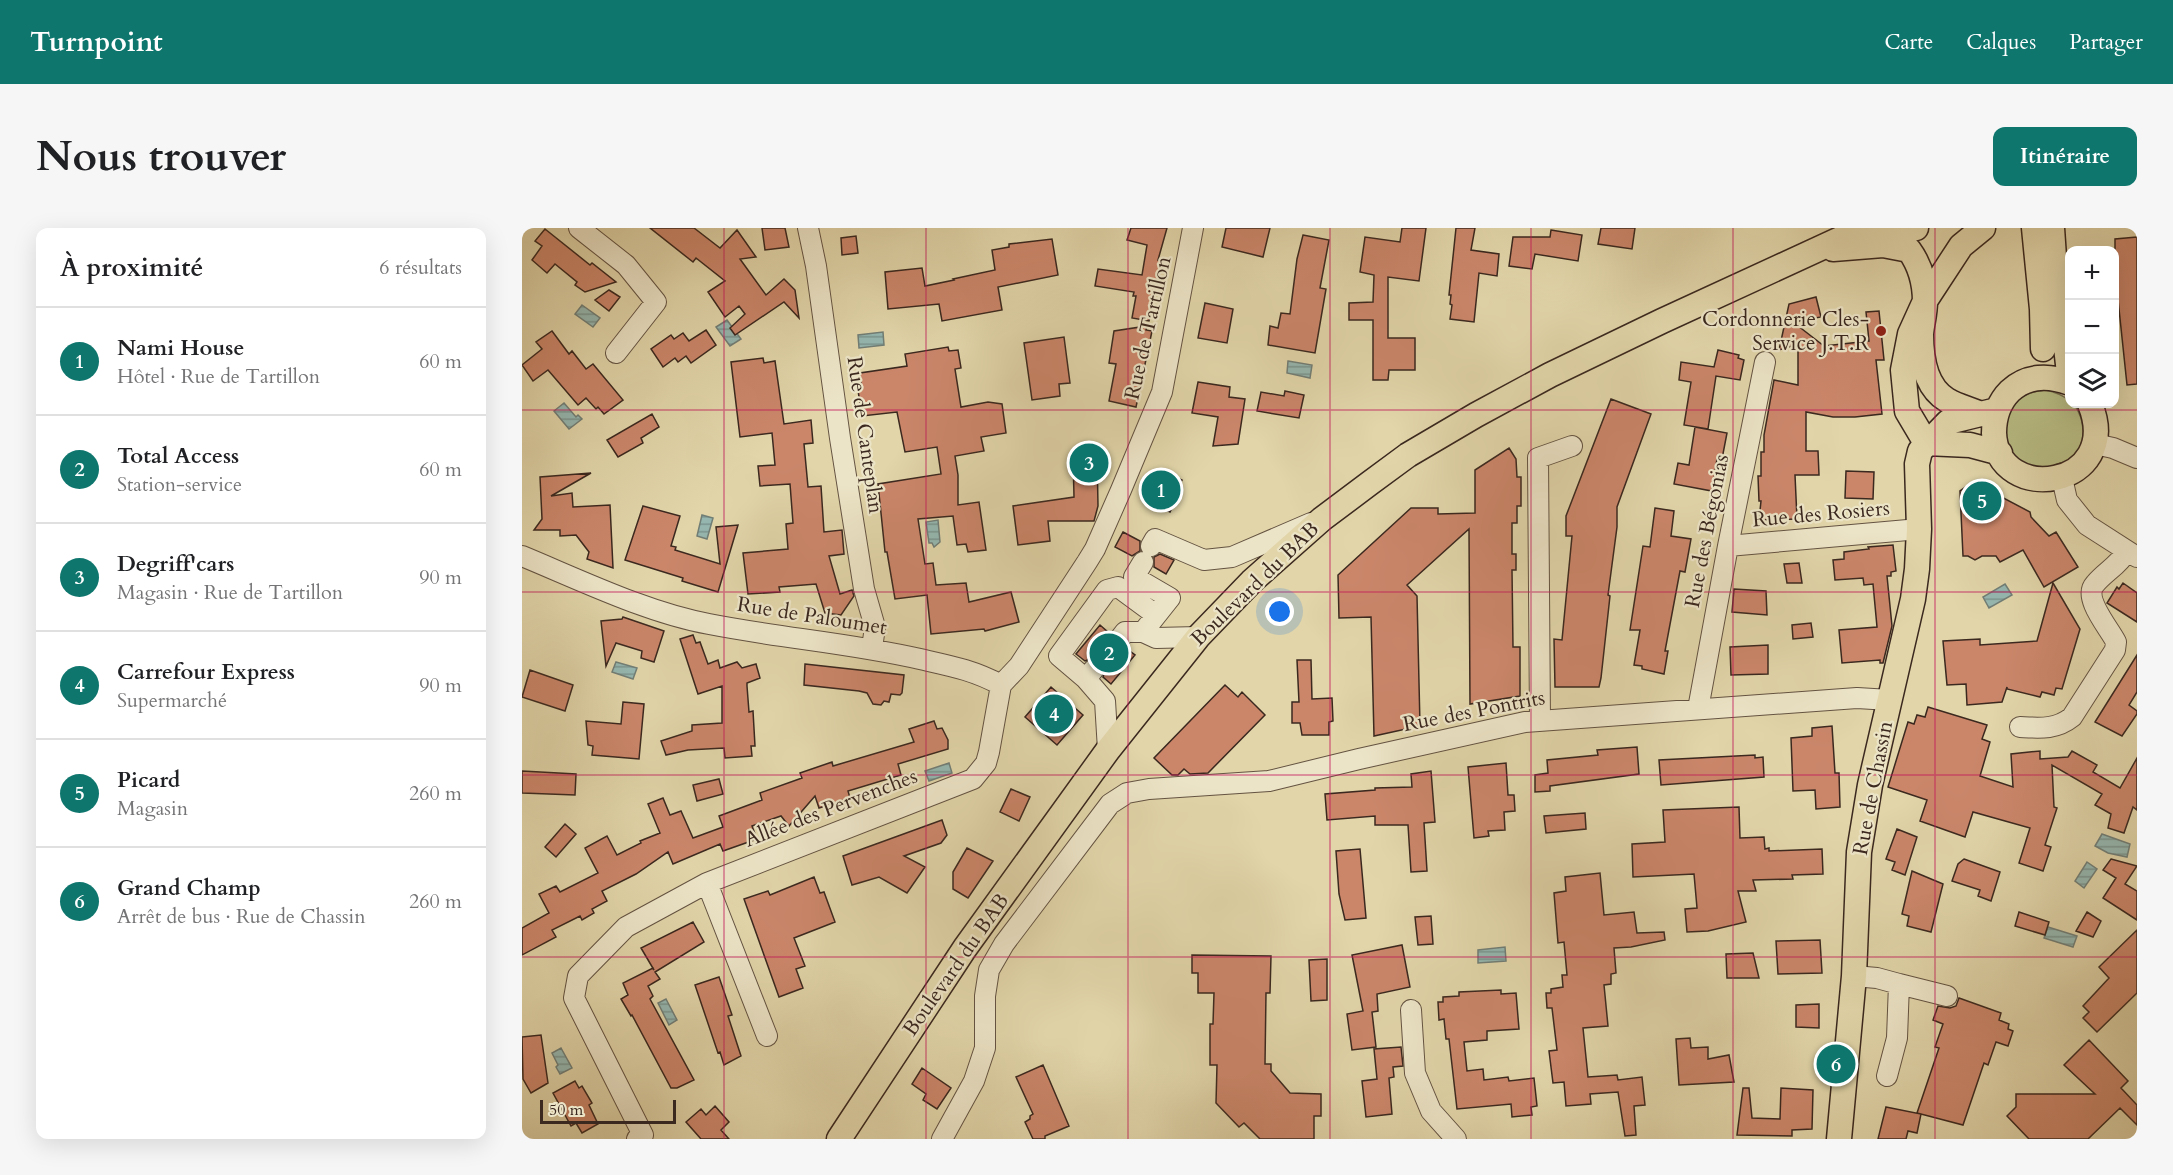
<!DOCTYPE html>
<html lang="fr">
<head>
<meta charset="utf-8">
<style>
  body { margin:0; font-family:Cardo,serif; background:#f6f6f6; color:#202124 }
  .controls { position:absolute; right:18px; top:18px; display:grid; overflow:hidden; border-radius:12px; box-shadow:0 6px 24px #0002 }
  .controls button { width:54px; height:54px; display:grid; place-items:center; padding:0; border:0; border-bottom:2px solid #e0e0e0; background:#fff; color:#202124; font:30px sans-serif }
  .scale { position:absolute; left:18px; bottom:15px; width:136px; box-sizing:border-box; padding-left:6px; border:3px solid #3b281f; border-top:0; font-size:16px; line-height:21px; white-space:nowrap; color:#3b281f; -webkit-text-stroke:4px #ece4c7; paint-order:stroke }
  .you { position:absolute; left:758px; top:384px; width:21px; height:21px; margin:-15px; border:4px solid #fff; border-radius:50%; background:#1a73e8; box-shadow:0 0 0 9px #1a73e833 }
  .badge { display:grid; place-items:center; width:39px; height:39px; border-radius:50%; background:#0f766e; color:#fff; font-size:20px; font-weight:700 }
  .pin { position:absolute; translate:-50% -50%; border:3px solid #fff; box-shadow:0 2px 6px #0006 }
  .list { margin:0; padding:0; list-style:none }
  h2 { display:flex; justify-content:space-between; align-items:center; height:78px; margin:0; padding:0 24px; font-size:26px }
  h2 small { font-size:20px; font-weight:400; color:#757577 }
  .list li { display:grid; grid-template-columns:39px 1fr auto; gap:18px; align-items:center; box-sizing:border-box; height:108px; padding:0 24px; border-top:2px solid #e0e0e0 }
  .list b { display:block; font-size:22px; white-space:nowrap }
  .list p { margin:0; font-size:20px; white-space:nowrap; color:#757577 }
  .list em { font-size:20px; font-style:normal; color:#757577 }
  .icon { flex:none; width:33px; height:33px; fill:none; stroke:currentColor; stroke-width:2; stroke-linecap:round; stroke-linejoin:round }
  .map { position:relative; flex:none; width:1615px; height:911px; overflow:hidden; border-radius:12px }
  header { display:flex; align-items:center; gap:36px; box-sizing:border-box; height:84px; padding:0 30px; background:#0f766e; color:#fff }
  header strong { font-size:28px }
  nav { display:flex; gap:33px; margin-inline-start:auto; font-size:21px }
  .intro { display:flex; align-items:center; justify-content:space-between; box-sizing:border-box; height:144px; padding:0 36px }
  h1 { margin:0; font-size:42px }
  .button { padding:15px 27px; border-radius:12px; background:#0f766e; color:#fff; font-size:21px; font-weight:700 }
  main { display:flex; gap:36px; padding:0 36px }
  aside { flex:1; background:#fff; border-radius:12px; box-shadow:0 6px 24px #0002 }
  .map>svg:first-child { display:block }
  .grass { fill:#b8bc84; stroke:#7a7252; stroke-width:1.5 }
  .water { fill:url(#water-rules); stroke:#717e76; stroke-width:1.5 }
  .building { fill:#cb866a; stroke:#3b281f; stroke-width:1.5 }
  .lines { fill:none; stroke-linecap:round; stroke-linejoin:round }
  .minor-tunnel { stroke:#c0b28d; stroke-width:20; stroke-dasharray:20 10; stroke-linecap:butt }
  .minor-casing { stroke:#645342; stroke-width:22 }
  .major-casing { stroke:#3b281f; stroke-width:27 }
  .minor { stroke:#ece4c7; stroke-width:20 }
  .major { stroke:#e1d5a9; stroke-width:24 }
  .grid { fill:none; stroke:#c2185b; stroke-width:1.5; stroke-opacity:0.55 }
  .poi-dot { fill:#8f2418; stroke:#ece4c7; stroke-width:2 }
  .labels { text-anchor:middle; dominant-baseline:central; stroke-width:4.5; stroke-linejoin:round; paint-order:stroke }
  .poi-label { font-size:21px; fill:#3b281f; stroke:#ece4c7; text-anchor:end }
  .street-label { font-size:21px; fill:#3b281f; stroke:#ece4c7 }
</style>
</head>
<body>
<header>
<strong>Turnpoint</strong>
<nav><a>Carte</a><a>Calques</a><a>Partager</a></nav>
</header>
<div class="intro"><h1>Nous trouver</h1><a class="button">Itinéraire</a></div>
<main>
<aside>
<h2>À proximité<small>6 résultats</small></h2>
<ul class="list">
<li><span class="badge">1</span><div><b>Nami House</b><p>Hôtel · Rue de Tartillon</p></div><em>60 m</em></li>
<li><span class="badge">2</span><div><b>Total Access</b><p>Station-service</p></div><em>60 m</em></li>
<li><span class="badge">3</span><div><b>Degriff'cars</b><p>Magasin · Rue de Tartillon</p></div><em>90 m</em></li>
<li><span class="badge">4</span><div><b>Carrefour Express</b><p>Supermarché</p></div><em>90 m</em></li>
<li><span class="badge">5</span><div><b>Picard</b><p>Magasin</p></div><em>260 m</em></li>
<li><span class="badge">6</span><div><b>Grand Champ</b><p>Arrêt de bus · Rue de Chassin</p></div><em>260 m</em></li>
</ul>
</aside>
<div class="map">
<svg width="1615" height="911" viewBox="0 0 1615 911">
  <defs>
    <pattern id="water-rules" width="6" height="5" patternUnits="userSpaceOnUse" patternTransform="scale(1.5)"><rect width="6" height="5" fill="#95b7b0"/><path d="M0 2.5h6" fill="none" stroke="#7b958f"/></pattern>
  </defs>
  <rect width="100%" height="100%" fill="#e1d5a9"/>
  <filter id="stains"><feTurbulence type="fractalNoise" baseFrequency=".00333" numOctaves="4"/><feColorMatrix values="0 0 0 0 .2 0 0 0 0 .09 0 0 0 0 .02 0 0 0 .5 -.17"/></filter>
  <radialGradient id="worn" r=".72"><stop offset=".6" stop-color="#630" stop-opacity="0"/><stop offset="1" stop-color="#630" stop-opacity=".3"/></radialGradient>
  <path class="grass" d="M1524,162C1533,164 1540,167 1547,172L1548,176H1552C1563,192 1566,215 1550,230C1545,234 1538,235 1533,237C1529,239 1524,242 1520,242C1516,242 1510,239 1507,238C1483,230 1480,205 1487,185C1492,169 1509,163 1524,162Z"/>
  <path class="water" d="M60,77L78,90L71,99L53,86Z
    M205,92L219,111L208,118L194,99Z
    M361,104L362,117L337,120L336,107Z
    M766,133L790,137L788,150L765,145Z
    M42,175L54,189L56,187L60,191L47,201L32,183Z
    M180,287L191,290L185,311L175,308Z
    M416,292L418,314L412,319L410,315H407L404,294Z
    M1483,356L1490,367L1467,380L1461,369Z
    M94,434L115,440L111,451L90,444Z
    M427,535L430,545L407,553L403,543Z
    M1580,606L1608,616L1605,629L1586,625L1575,619L1573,618Z
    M1565,634L1575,641L1562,660L1553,653Z
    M1526,699L1555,708L1551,719L1522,710Z
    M983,719L984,733L956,735V722Z
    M144,771L155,792L147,797L136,775Z
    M39,820L50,840L38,846L34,839L36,837L30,825Z"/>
  <path class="building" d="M128,0H172L198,20L215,2L234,29L218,31L244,67L262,51L273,62L277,90L262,74L213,107L208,100L223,86L217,78L203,89L186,64L203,53L174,30L171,34Z
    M240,0H263L267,19L243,22Z
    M609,0H645L636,32H639L637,49L627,93L610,90L614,68H611L612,64L573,58L576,41L620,47L625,17L605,12Z
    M704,0H748L741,29L700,19Z
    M880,0H904L897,53L866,49V110H893V142H867L866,152H851V92H827V75L851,74L852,47L838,44L843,9L878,14Z
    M934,0H953L949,22L977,26L975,48L957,45L952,94L928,91L930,77L928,76L929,67H927Z
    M1079,0H1113L1110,21L1076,16Z
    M23,1L68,37L70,35L94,54L63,64L53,57L55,54L33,36L25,45L10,32L20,18L13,13Z
    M1029,2L1060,7L1056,33L1013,26L1010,41L987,38L991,9H1028Z
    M781,7L807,12L798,60L804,61L793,125L746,117L748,98L756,100L759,85L768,86L775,31Z
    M334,8L336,25L320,27L319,10Z
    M1615,9V156L1605,157L1593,43V11Z
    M530,11L536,47L476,59L480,82L420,93L417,76L366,81L363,44L400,40L403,58L432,52L431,51L473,42L470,22L487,19V16Z
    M87,62L98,69L87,83L73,72Z
    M1294,69L1299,89L1271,94L1302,118L1347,113L1344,84L1357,83L1362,132H1354L1360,186L1333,189H1311L1284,184V223H1296L1297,247H1273L1275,291L1237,292L1239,273H1237L1236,248H1239V224H1242V207L1252,152L1276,157V116L1257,122L1267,76Z
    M683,75L711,81L705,115L676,110Z
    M625,98L624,102L630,103L614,179L587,173L594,136L587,135L592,103Z
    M184,102L194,117L169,135L164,128L156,134L153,130L141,139L129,121L149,107L152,111L161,105L167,113Z
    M30,103L47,126L50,123L64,141L71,136L101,172L82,186L76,179L74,181L64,170L56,177L26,142L11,153L0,137L20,121L14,114Z
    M542,109L548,155L537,156L538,168L510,172L502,115Z
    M426,119L427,123L436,122L439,140L433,141L439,179L466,174L480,176L484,205L459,209L462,223L433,228L436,247V277L457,274L464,322L446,324L444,316L435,317L431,288L396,291L403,336L411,335L414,357L444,355L447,374L489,364L497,394L463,403L462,401L409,406L405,367L373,371L365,324H363L356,256L419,246L415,219L383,224L375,184L340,188L335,156H339L338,145L385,138L383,126Z
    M1196,122L1217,127L1216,130L1222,132L1218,152L1194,148L1186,201L1162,197L1169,154L1157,152L1159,134L1192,139Z
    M241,130L242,135L253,133L262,196L289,192L291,215L282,216L286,259L299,258L302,304L320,302L322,326L307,328L318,366L330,362L332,368L319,387L303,385L294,356L257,359L258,364L226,366L221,325L266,321L264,296L271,295L268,256L238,258L236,238L253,237L250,205L218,209L209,134Z
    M676,154L708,159L707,169L723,171L716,216L691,218L696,189L670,185Z
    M763,163L782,167L777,190L735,183L739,164L762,168Z
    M1089,171L1129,186L1095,279V299L1086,367L1088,368L1079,450L1077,459H1033L1032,411L1040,412L1050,308H1044V288Z
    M130,186L137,199L119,210L121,215L96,229L85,212Z
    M1173,199L1205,205L1200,231H1195L1190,263L1152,256L1156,235L1167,237Z
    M987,220L994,231L995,249H999V278H995V295H990V326H994V342H990L991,419H998V468L948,476L947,301L885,357L895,368L898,498L852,508L849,389L817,390L816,347L889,280H916V286L953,285V242Z
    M551,226H575L576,278L572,293H526L528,313L496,317L491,278L552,269Z
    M637,242L660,252L651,270L654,271L648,284L623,272Z
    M1324,243L1352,244L1351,271L1323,270Z
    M69,245L29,268L50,265L51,279L88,277L91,340L65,331L67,324L54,307L38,308V302H12L20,291L18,249Z
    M1451,254L1508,284L1509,289L1527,308L1534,304L1556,339L1522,359L1501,322L1478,334L1474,328H1460L1453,332L1446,328H1441L1438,263Z
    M121,278L158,288L149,318L154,319L153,322L198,336L194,299L216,297L196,364L160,353L161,350L103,332Z
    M1133,280L1152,283L1149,308L1169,311L1163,344L1158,343L1143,423H1146L1142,446L1120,441V438L1112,437L1118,402H1108L1121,318L1128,319Z
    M601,304L618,313V323L610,328L593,319Z
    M1371,317L1374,343L1369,344V348H1365L1370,398L1361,435H1358V432L1320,435L1317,402L1355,399L1351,356L1342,357L1341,350L1313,352L1311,332L1322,331V324L1347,321L1346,319Z
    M638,326L652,332L644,346L632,339V329Z
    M1277,335L1280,355H1265L1262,336Z
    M1531,355L1558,401L1540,461L1534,460L1532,467L1520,464L1518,469L1485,461V459L1480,474L1445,477L1444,456L1425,457L1421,413L1458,411V417L1515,413Z
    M1601,355L1615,365V394L1585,375L1595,359L1597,361Z
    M1212,361L1244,363L1245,387L1210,384Z
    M101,389L142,403L132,434L119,430L120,423L94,415L84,438L79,393L100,391Z
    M1289,395L1291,409L1271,411L1270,397Z
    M578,397L587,405L584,412L588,422L595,425L605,421L613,427L589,456L581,449L584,442L580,432L573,429L563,433L554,426Z
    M171,407L174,415L178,414L186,436L196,432L198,440L215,434L220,440L234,436L238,450L225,455V458L227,484L231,483L233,518H229L230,528L203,530L202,520L166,522L144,527L139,513L170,503V497L200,495V458L176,466L158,411Z
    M1246,417V446L1209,447L1208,419Z
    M1615,427V464L1607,477L1615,483V486L1600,508L1573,494Z
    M775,432H789L790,471L810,470L811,493L807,494V507H780L778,495H770V474H777Z
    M283,436L382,447L380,465L378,467L369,466L367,474L362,473L359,477L351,476L345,465L337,463L282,457Z
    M8,442L51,457L43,483L0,469Z
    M703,457L716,469L720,464L743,487L686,545L668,546L662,541L656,547H650L632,530Z
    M529,459L561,487L535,517L503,489Z
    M101,474L122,476L117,531L70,527L71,518L66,517L64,493L99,496Z
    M1406,479L1465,497L1460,511L1468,514L1458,548L1491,559L1489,526L1518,523V531L1546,529L1550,523L1575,537L1571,544L1598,560L1615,530V582L1611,579L1602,605L1586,600L1589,586L1573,577L1580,566L1530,537L1532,579L1535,580L1523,617L1529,619L1521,643L1497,635L1508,600L1451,584L1443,609L1398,593L1405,572L1366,559L1386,494L1392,496L1395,487L1403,489Z
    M412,493L415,501L420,500L426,512V521L376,536L379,547L326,563L328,570L297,580L293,568L267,598L259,588L230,598L235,611L201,623L198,616L151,636L146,624L114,646L80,663L85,673L70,681L72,685L60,692L58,688L30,702L34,709L0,727V700L27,685L17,666L34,658L38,664L76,645L63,620L85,608L95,627L119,615L118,613L138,605L126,576L141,570L148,587L159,583L171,610L201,599L197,588L240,572L238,565L280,550L278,545L310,534L311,538L392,514L387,501Z
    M1310,498L1313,545H1317L1318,579L1294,581L1293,562L1271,563L1269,510L1290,508V500Z
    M1115,519L1117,546L1028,558V563L1013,564V547L1026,545L1025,532L1076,527L1075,522Z
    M1233,527V530L1241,529L1242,549L1139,557L1137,532Z
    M984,535L986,567H992L993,583L982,584L983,602L966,603L967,608L952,610L946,539Z
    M0,543L54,546L53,567L0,565Z
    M909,543L913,594L902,595L905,643L889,644L886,597H853V588L805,592L803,566L853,562V560L890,559L889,546Z
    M197,551L201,566L175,573L171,557Z
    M489,561L508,569L497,593L478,584Z
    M1217,579L1218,610L1242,609L1243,621L1247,620V623L1300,621L1301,646L1270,647L1271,651L1231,652L1234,663H1216L1224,694L1186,703L1165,704L1163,681L1175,680L1172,646L1111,649L1110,616L1143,614L1141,582Z
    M1063,585L1064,601L1024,605L1022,588Z
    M420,592L425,607L419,615L382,628L403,639L385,665L357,649L330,657L321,628Z
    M43,596L54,606L34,629L23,619Z
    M1375,601L1395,609L1383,647L1370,642L1373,634L1364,631Z
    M445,620L471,633L446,670L431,661V644Z
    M838,621L844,690L823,692L817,666L814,623Z
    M1442,631L1478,644L1469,673L1456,668L1458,662L1430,653L1436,636Z
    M1589,631L1615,638L1603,656L1615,663V692L1581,670L1594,650L1581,642Z
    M1390,643L1421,656L1409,704L1385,698L1387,688L1380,686Z
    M1078,645L1082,687L1112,684L1115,705L1142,704L1143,712L1109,719L1092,720L1094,745L1089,746V756L1082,757L1086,798L1061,800L1066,849L1095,847L1096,852L1120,849L1123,877L1112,878L1114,907L1103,908L1096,864L1068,866L1069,876L1044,878L1042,854L1031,855L1027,823L1035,822L1030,780H1025L1024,765H1029V761L1041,759L1040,747H1045L1042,714L1036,715L1032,665L1044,663L1043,649Z
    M292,649L298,665L302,664L313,694L272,710L283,738L274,741L281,760L257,769L222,671L246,663L248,667Z
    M1497,684L1527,694L1523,707L1493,698Z
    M1565,684L1579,693L1571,709L1554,703Z
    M909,688L911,716L896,717L893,689Z
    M171,694L182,714L133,744L138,751L126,758L131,768L128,771L172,852L155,860H149L110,787L109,788L99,771L106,767L101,755L131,740L132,742L119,720Z
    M1615,702V765L1575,804L1561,790L1567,784L1561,778L1587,750L1577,739Z
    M1298,712L1300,745L1256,746L1254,713Z
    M880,717L888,759L855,766L856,783L850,784L854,819L830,822L825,786L841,783L830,727Z
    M1231,725L1237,750H1205L1204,726Z
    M670,727L749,728L748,765H744L743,836H749V843L768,865L799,866V888H792V911H738L722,895L717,899L694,875L695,837H688V796H691L692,765H676V745H670Z
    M805,731V772L789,773L787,732Z
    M197,749L210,787L206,788L219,828L202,837L198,824L196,825L173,757Z
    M979,762V766L994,765L997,801L965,803V812L942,814L945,843L961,841L962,852L986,849L987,853L1012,850L1015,878L1009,879L1010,887L990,889L989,876L935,881L927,811H924L922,791L917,792L916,774H921V769L937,768V764Z
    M1437,770L1479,785L1477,792L1487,796L1486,801L1491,803L1486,818L1474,814L1466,837L1462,835L1441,897L1395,885L1417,820L1413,819L1421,796L1411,792L1416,778L1428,780L1434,778Z
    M1297,776V800L1274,799V777Z
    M19,807L26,855L9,865L1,851L0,809Z
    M1168,810L1169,820L1186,819V831L1207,827L1212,854L1157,857L1154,811Z
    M1567,812L1606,853L1599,860L1615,877V897L1598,880L1566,911H1507L1485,888L1494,879V866H1573L1542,837Z
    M879,819L881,838L871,839L872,849L867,850L870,886L844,889L840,853L855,851L852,821Z
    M521,837L547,898L523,908V911H511L503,894L508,891V888L511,886L494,849Z
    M400,840L429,860L415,881L401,872L404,866L390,856Z
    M53,853L57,860L60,858L70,875L67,877L76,896L60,905L54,895L49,898L31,865Z
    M1221,860H1227L1230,890L1258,891L1259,860L1291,862L1290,901L1270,902V908L1215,907Z
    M193,878L207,894L199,902L207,911H179L164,894L179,881L184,887Z
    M1364,879L1399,886L1395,905L1386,903L1384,911H1356Z"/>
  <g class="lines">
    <path class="minor-tunnel" d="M572,441L596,413"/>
    <g class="minor-casing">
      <path id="minor" d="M57,0L104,37L134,74L94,125
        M286,0L294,38L318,210L342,361L353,399L350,420
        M1573,216L1591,220L1615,230
        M1540,250L1545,272L1565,297L1615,329
        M629,318L633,311L682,332L710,329L789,295
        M1206,318L1397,301
        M0,328C58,352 126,385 187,396C258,410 329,415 398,431C429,438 451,442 479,457
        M621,334L612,349L648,370L621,404
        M596,413L603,404H621L634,410L676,409
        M572,441L564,451L583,473L586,522
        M564,451L537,428L585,362L596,359L634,387
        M479,457L497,438L565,334L573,321L599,262L640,164L671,0
        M1176,481L1206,318L1243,134
        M1018,493L1016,230L1050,218
        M1498,499C1517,500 1534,502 1550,489L1593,422L1594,414C1588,401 1560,370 1573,356C1584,343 1596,338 1605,323
        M185,655L245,808
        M1332,748L1355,750L1377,756L1375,810L1365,848
        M1377,756L1425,768
        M889,782L893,845L909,883L934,911
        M115,911L121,907L52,770L56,748L104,699L185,655L451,551L464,535L467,524L479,457
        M420,911L452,853L463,820V768L467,742L482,716L588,576L605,565L627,561L747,553L837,531L1003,494L1335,470L1368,472"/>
    </g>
    <g class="major-casing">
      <path id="major" d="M1512,0L1520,81L1521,121
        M1530,0L1536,87L1544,119L1548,154
        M1349,11L1394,0
        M1311,21L1361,17L1387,22C1398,37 1403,55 1403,74C1403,85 1400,95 1399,106C1399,130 1403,159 1425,172C1434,178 1448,181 1459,186
        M1548,155C1527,147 1505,147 1488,163C1476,175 1472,189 1472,205C1475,279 1602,260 1568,176
        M1404,215L1385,183L1381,142L1388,106L1403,73L1439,18L1461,0
        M1404,215L1448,217L1478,225
        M317,911L443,720L586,522L676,409L730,353L800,291L848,255L886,227L954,187L1028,147L1140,93L1342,0
        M1317,911L1332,748L1337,624L1348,557L1391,371L1395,341L1397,301L1395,236L1398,223L1426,194L1475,182"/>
    </g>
    <use href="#minor" class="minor"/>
    <use href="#major" class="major"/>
  </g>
  <path class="grid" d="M202,0V911M404,0V911M606,0V911M808,0V911M1009,0V911M1211,0V911M1413,0V911M0,182H1615M0,364H1615M0,547H1615M0,729H1615"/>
  <circle class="poi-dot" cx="1359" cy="103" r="6"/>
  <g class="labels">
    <g class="poi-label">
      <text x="1347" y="91">Cordonnerie Cles-<tspan x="1347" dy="24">Service J.T.R</tspan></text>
    </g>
    <g class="street-label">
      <text transform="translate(626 100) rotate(-77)">Rue de Tartillon</text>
      <text transform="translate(343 207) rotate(82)">Rue de Canteplan</text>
      <text transform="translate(1299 286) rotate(-5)">Rue des Rosiers</text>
      <text transform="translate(1185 303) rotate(-79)">Rue des Bégonias</text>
      <text transform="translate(733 356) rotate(-44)">Boulevard du BAB</text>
      <text transform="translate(290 388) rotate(9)">Rue de Paloumet</text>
      <text transform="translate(952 483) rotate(-11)">Rue des Pontrits</text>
      <text transform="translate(1351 560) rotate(-79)">Rue de Chassin</text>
      <text transform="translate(309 580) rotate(-21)">Allée des Pervenches</text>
      <text transform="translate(434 737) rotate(-55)">Boulevard du BAB</text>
    </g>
  </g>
  <rect width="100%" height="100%" filter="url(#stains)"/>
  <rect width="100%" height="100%" fill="url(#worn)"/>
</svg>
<div class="controls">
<button>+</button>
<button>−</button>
<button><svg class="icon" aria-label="layers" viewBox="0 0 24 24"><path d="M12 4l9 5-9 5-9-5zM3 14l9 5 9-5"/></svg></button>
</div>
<div class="scale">50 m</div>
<div class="you"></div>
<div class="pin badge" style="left:639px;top:262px">1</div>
<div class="pin badge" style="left:587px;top:425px">2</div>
<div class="pin badge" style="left:567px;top:235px">3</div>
<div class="pin badge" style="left:532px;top:486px">4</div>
<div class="pin badge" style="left:1460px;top:273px">5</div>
<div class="pin badge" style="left:1314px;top:836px">6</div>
</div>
</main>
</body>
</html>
